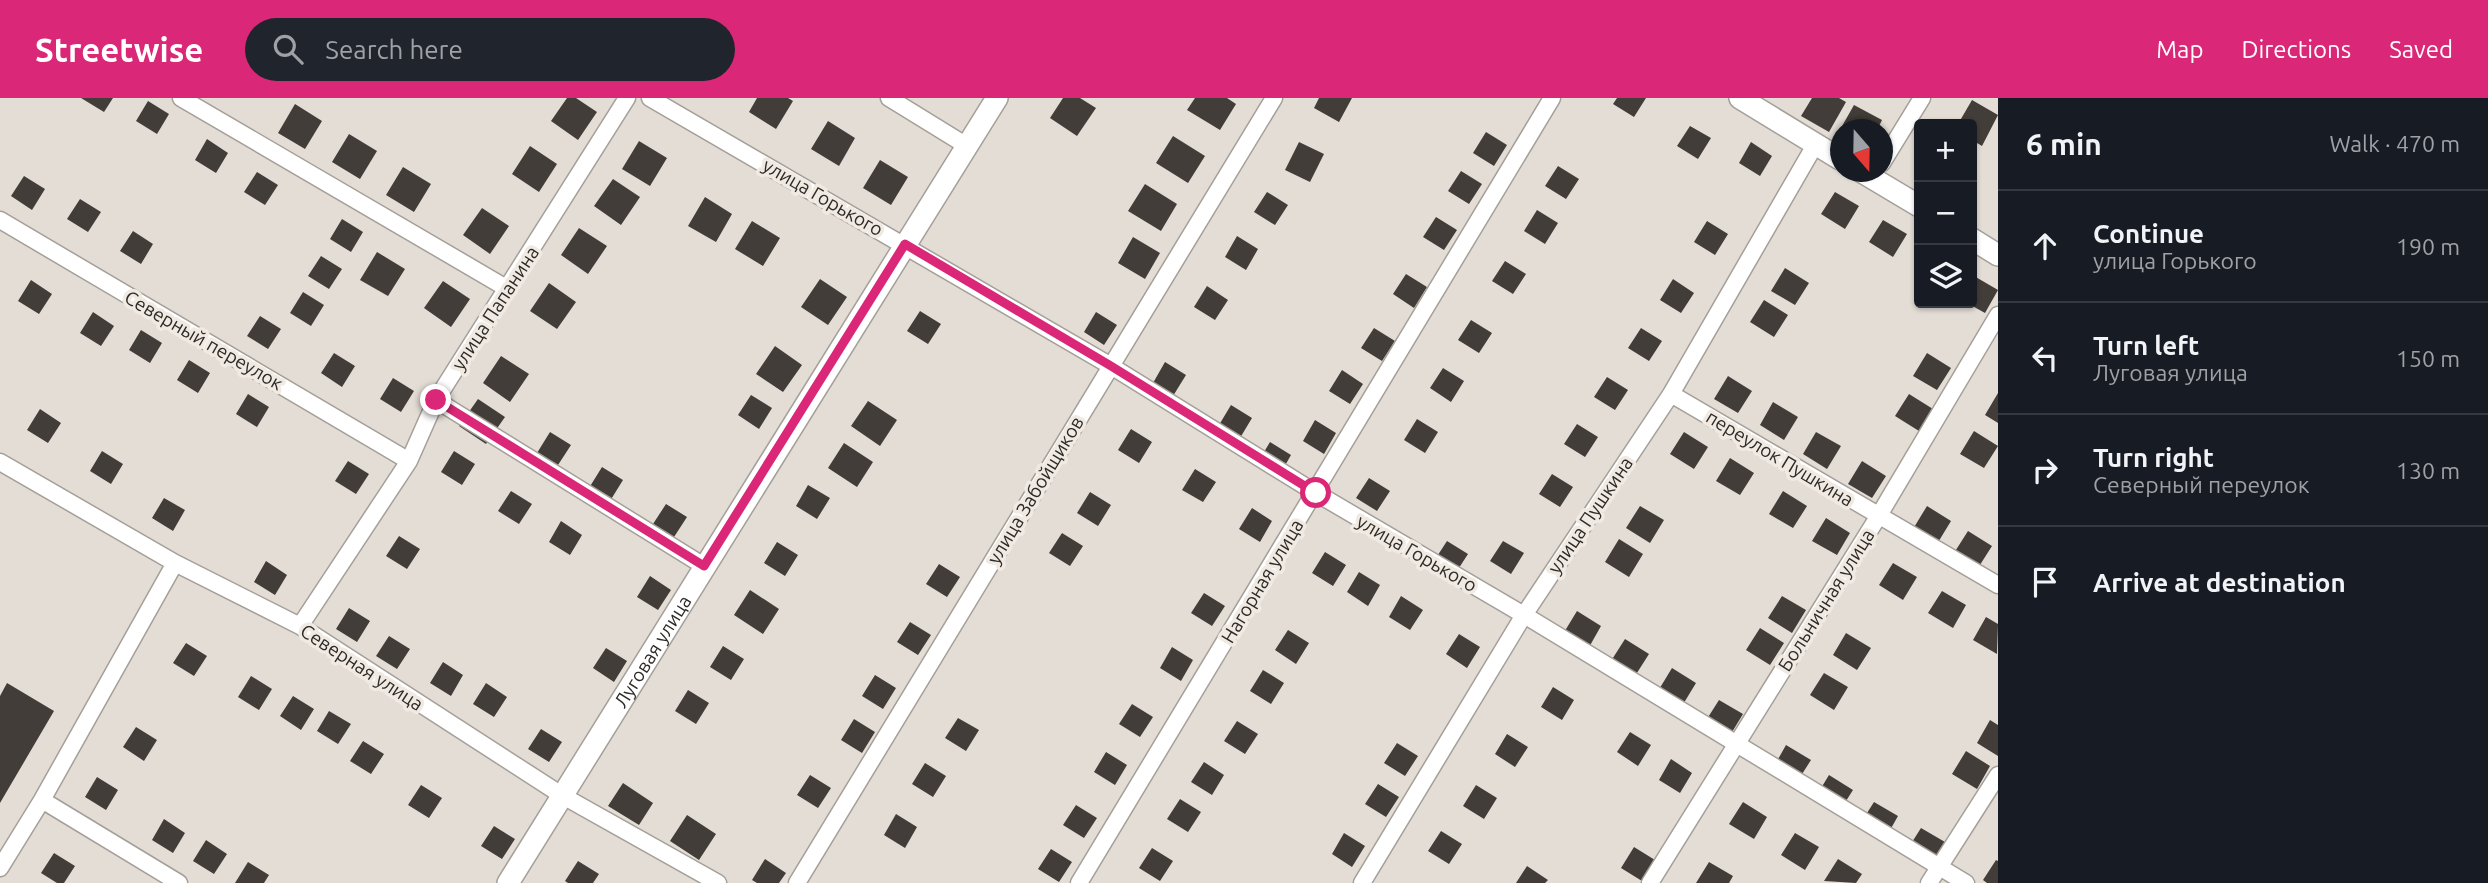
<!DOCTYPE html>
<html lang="en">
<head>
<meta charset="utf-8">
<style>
  body { margin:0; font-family:Ubuntu,sans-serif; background:#20242c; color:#f1f3f6 }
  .controls { position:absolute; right:21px; top:21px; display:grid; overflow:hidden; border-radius:7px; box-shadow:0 2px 5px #0004 }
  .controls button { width:63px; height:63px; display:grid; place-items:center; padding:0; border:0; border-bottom:2px solid #363941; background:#171b24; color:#f1f3f6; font:35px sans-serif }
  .compass { position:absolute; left:1830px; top:21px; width:63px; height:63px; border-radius:50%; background:#171b24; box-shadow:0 2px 5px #0004; rotate:160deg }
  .stop { position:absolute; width:21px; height:21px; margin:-16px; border:5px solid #db2777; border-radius:50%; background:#fff }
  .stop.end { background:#db2777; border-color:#fff; box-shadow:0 2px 7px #0008 }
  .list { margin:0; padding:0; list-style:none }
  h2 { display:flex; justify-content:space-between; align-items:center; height:91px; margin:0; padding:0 28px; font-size:30px }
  h2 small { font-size:23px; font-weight:400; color:#9ea1a6 }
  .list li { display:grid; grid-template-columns:46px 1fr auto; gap:21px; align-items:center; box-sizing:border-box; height:112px; padding:0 28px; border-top:2px solid #363941 }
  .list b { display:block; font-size:26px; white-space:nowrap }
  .list p { margin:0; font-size:23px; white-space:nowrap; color:#9ea1a6 }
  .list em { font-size:23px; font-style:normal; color:#9ea1a6 }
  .icon { flex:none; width:38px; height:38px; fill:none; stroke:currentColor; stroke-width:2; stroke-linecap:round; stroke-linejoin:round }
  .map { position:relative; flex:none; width:1998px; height:785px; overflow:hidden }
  header { display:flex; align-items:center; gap:42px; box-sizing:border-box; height:98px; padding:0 35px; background:#db2777; color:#fff }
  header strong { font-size:33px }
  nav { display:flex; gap:38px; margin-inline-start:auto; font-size:24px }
  .search { width:490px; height:63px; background:#20242c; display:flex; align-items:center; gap:18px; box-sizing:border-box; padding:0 24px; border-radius:38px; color:#9ea1a6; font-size:26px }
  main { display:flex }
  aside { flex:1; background:#171b24 }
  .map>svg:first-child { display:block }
  .building { fill:#423d38 }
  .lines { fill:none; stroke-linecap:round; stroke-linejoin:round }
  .street-casing { stroke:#a59f99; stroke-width:19 }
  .secondary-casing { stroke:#a59f99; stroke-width:24 }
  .street { stroke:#fff; stroke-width:16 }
  .secondary { stroke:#fff; stroke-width:21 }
  .route { stroke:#db2777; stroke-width:9 }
  .labels { text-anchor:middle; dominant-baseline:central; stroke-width:7; stroke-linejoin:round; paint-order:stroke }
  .street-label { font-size:19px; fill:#2d2b28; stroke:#f1eae3 }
</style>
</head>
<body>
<header>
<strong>Streetwise</strong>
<div class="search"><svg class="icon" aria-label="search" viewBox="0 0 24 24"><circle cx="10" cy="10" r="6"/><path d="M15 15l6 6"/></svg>Search here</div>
<nav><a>Map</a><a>Directions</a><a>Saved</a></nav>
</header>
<main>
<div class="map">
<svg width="1998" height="785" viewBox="0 0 1998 785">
  <rect width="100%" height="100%" fill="#e3ddd6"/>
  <path class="building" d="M81,0H113L104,14Z
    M567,0H576L597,14L578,42L551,23Z
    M757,0H788L793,3L776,31L749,14Z
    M1063,0H1080L1096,10L1077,38L1050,20Z
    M1195,0H1227L1236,6L1220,32L1187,12Z
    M1319,0H1352L1339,24L1314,10Z
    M1617,0H1646L1634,19L1613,6Z
    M1812,0H1839L1846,4L1829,34L1801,18Z
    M1972,2L1998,17L1982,48L1972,42V26H1958Z
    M148,3L169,16L157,36L136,23Z
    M295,6L322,23L305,51L278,35Z
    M1854,7L1882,22L1877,32H1840V38L1837,37Z
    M828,23L855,40L839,68L811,51Z
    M1690,28L1711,40L1698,61L1677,48Z
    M1486,34L1507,47L1494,68L1473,55Z
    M349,36L377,53L360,81L332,64Z
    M1173,38L1205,58L1188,85L1156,65Z
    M207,41L228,55L216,75L195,62Z
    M639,43L667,60L650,88L622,71Z
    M1299,44L1324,56L1310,84L1285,72Z
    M1751,44L1772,58L1760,78L1739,65Z
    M530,48L557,66L539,94L512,76Z
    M880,62L908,79L891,107L863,90Z
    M1558,68L1579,81L1566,101L1545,88Z
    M403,69L431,86L414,114L386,97Z
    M1461,73L1482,86L1469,106L1448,93Z
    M257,74L278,87L265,107L244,94Z
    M24,78L45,91L32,112L11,98Z
    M613,81L640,99L621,127L594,108Z
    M1145,86L1177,106L1161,133L1128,113Z
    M1267,94L1288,107L1275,127L1254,114Z
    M1835,94L1859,108L1845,131L1821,116Z
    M705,99L732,116L716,144L688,128Z
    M80,101L101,114L88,134L67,121Z
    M482,110L509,128L490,156L463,137Z
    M1537,112L1558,125L1545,146L1524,133Z
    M1436,119L1457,132L1444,152L1423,139Z
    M342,121L363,134L351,154L330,141Z
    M1883,122L1907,136L1893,159L1869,144Z
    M752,123L780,140L763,168L735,151Z
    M1707,123L1728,136L1715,157L1694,144Z
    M579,130L607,148L588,176L561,157Z
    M133,133L153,146L141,166L120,153Z
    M1237,138L1258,151L1246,172L1225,159Z
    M1133,139L1160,155L1145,181L1118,165Z
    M377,154L405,171L388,198L360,182Z
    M321,158L342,171L329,191L308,178Z
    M1505,163L1526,176L1513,196L1492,183Z
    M1785,170L1809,185L1795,207L1771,193Z
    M1406,176L1427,189L1414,210L1393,196Z
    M1974,178L1998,192L1985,215L1967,205H1972V182Z
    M820,181L847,199L828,227L801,209Z
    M1673,181L1694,195L1681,215L1660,202Z
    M31,182L52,196L39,216L18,203Z
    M443,183L470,201L451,229L424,210Z
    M549,185L576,204L557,231L530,213Z
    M1207,188L1228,202L1215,222L1194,209Z
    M303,194L324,207L311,228L290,215Z
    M1764,202L1788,217L1774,239L1750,224Z
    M920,213L941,226L928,246L907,233Z
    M93,214L114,228L101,248L80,235Z
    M1096,214L1117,227L1104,247L1084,234Z
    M260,218L281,231L268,251L247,238Z
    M1471,222L1492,235L1479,255L1458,242Z
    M1374,230L1395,243L1382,263L1361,250Z
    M1641,230L1662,243L1649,263L1628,250Z
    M141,232L162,245L150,265L129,252Z
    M775,248L802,267L783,294L756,276Z
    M334,255L355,268L342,289L321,275Z
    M1927,255L1951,270L1937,292L1913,278Z
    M501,258L529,276L510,304L483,285Z
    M189,262L210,275L198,295L177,282Z
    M1165,264L1186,277L1173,298L1153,285Z
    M1443,270L1464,283L1451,304L1430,290Z
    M1342,272L1363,286L1350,306L1329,293Z
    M1728,278L1752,293L1738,315L1714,301Z
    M1607,279L1628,292L1615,312L1594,299Z
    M393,280L414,293L401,314L380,301Z
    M1998,295V325L1985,317Z
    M248,296L269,309L257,329L236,316Z
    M1909,296L1933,311L1919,333L1895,318Z
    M751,297L772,310L759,331L738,317Z
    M478,301L505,319L486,346L459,328Z
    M868,303L897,322L880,348L851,328Z
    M1773,304L1798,319L1784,342L1760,327Z
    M1231,307L1252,320L1240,340L1219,327Z
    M40,311L61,325L48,345L27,332Z
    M1417,321L1438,334L1425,355L1404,342Z
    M1315,322L1336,335L1324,356L1303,343Z
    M1577,326L1598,339L1585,359L1564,346Z
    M1131,331L1152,344L1139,365L1118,352Z
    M1974,333L1998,348L1984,370L1960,356Z
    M550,334L571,347L558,367L537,355Z
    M1684,334L1708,349L1694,371L1670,356Z
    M1816,334L1841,348L1827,371L1803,356Z
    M1270,344L1291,357L1279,378L1258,364Z
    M844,345L873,364L857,389L828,370Z
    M102,353L123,366L111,386L90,373Z
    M454,353L475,366L462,387L441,374Z
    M1730,360L1754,375L1740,397L1716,383Z
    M348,363L369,376L356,396L335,383Z
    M1862,363L1886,378L1872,400L1848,386Z
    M602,369L623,382L610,403L589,390Z
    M1195,371L1216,384L1203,404L1182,392Z
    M1552,376L1573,389L1560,409L1539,396Z
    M1369,380L1390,393L1377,413L1356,400Z
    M808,387L830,400L817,421L796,408Z
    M511,393L532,406L519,426L498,413Z
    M1783,393L1807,408L1793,430L1769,416Z
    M1090,394L1111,407L1098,428L1077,415Z
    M164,400L185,412L173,433L152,420Z
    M666,406L687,419L674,439L653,426Z
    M1640,408L1664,422L1650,445L1626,430Z
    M1927,408L1951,423L1937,446L1913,431Z
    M1252,410L1272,423L1260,444L1239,431Z
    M1826,420L1850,435L1837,457L1812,443Z
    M561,423L582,437L570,457L549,444Z
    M1968,433L1992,448L1978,470L1954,455Z
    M1062,435L1083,448L1070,468L1049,455Z
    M399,438L420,451L407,471L386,458Z
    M1619,441L1643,456L1629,479L1605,464Z
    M1447,443L1468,456L1455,476L1434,463Z
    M1503,443L1524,455L1511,476L1490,463Z
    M777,444L798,457L785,478L764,465Z
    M1325,454L1346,467L1333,488L1312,475Z
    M266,463L287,477L275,497L254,484Z
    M1893,465L1917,479L1903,502L1879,487Z
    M939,466L960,479L947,499L926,486Z
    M1359,474L1380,487L1368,508L1347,494Z
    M650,478L671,492L658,512L637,499Z
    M750,492L779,511L763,536L734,517Z
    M1942,493L1966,507L1953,530L1928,515Z
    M1204,495L1225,508L1212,528L1191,515Z
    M1401,498L1423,512L1410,532L1389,519Z
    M1782,498L1806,512L1792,535L1768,520Z
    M349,510L370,523L357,544L336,531Z
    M1577,513L1601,528L1588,551L1563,536Z
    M1986,519L1998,526L1997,556L1973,542Z
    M910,524L931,537L918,557L897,544Z
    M1760,530L1784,545L1770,567L1746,552Z
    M1288,532L1309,545L1296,566L1275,552Z
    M1846,535L1871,550L1857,572L1833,557Z
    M1459,536L1480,549L1467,570L1446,556Z
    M389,538L410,551L397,571L376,558Z
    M1625,541L1649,556L1635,578L1611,563Z
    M186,545L207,558L194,578L173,565Z
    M723,548L744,561L731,582L710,569Z
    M1172,549L1193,562L1181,583L1160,570Z
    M606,550L627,563L614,584L593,570Z
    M443,564L463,577L451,598L430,585Z
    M1672,570L1696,585L1682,608L1658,593Z
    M1263,572L1284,585L1271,606L1250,593Z
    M1824,575L1848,589L1834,612L1810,597Z
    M875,577L896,590L883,611L862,598Z
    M251,578L272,591L259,612L238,599Z
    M7,585L54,613L0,705V598Z
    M486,585L507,599L494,619L473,606Z
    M1553,589L1574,602L1562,622L1541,609Z
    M688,592L709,605L696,626L675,613Z
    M293,598L314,611L301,632L280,618Z
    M1719,602L1743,616L1729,639L1705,624Z
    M1132,606L1153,619L1140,639L1119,626Z
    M329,613L351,626L338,646L317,633Z
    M958,620L979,632L966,653L945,640Z
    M854,621L875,634L862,655L841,642Z
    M1990,622L1998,627V658L1977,645Z
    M1237,623L1258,636L1245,656L1224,643Z
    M136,629L157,642L144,663L123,649Z
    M541,631L562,644L549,664L528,651Z
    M1630,634L1651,647L1638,668L1617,654Z
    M1507,636L1528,649L1515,669L1495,656Z
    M363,643L384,656L371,676L350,663Z
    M1397,645L1418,658L1405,678L1384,665Z
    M1786,647L1811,662L1797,684L1773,670Z
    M1966,653L1990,668L1977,691L1952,676Z
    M1106,654L1127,667L1115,687L1094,674Z
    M1671,661L1692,675L1680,695L1659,682Z
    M1204,664L1224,677L1212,697L1191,684Z
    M925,665L946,678L933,699L912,686Z
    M810,677L831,690L818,710L797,697Z
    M1829,677L1853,692L1839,714L1815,700Z
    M97,679L118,692L106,712L85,699Z
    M623,685L653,705L639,727L608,708Z
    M1378,686L1399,699L1386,719L1365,706Z
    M421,687L442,700L429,720L408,707Z
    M1476,687L1497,700L1484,721L1463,708Z
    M1180,701L1201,714L1188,734L1167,721Z
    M1743,704L1767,719L1754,741L1729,726Z
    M1874,704L1898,718L1885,741L1860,726Z
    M1076,707L1097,720L1084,740L1063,727Z
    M896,716L917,729L905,750L884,737Z
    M687,717L716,736L699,762L670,743Z
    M164,721L185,735L173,755L152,742Z
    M494,728L515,741L502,761L481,748Z
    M1921,730L1945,744L1931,767L1907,752Z
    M1441,733L1462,746L1449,766L1428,753Z
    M1344,735L1365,748L1352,769L1332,756Z
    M1795,735L1819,749L1805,772L1781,757Z
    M206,742L227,756L214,776L193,763Z
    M1634,749L1655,762L1642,783L1621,770Z
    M1152,750L1173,763L1160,783L1139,770Z
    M1051,751L1072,764L1059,784L1038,771Z
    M54,755L75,768L64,785H57L41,775Z
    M765,761L786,775L779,785H757L752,782Z
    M1838,761L1862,776L1856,785L1824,783Z
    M1996,762L1998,763V785H1987L1983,782Z
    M578,763L599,776L593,785H568L565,783Z
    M248,764L269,777L264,785H235Z
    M1709,764L1733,778L1729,785H1696Z
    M1527,768L1548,782L1545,785H1516Z"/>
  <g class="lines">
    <g class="street-casing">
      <path id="street" d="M181,0L508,191
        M650,0L1111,268L1316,395L1524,517L1966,785
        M889,0L967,48
        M1882,65L1922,0
        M0,122L409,363
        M1671,296L1998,487
        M436,302L704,468
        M0,364L175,465L300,528L563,698L718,785
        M300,528L409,363L436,302L627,0
        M42,702L179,785
        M0,770L42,702L175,465
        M797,785L1274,0
        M1079,785L1552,0
        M1362,785L1524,517L1671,296L1815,47
        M1650,785L1878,419L1998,217
        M1929,785L1998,677"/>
    </g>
    <g class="secondary-casing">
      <g id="secondary">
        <path d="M1740,0L1840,61"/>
        <path d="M1862,74L1919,108"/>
        <path d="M1972,141L1998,157"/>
        <path id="s1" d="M508,785L997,0"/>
      </g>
    </g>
    <use href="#street" class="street"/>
    <use href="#secondary" class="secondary"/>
  </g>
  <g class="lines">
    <path class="route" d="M436,302L704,468L905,146L1111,268L1316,395"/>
  </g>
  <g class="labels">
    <g class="street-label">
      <text transform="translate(823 99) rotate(30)">улица Горького</text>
      <text transform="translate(495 210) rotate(-57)">улица Папанина</text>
      <text transform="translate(204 242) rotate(30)">Северный переулок</text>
      <text transform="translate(1780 360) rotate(31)">переулок Пушкина</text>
      <text transform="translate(1035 392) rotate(-59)">улица Забойщиков</text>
      <text transform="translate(1590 417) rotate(-56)">улица Пушкина</text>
      <text transform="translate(1417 455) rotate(30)">улица Горького</text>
      <text transform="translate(1262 483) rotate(-59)">Нагорная улица</text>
      <text transform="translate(1826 502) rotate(-58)">Больничная улица</text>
      <text stroke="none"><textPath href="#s1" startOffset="273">Луговая улица</textPath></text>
      <text transform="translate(362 569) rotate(33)">Северная улица</text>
    </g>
  </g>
</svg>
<div class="controls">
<button>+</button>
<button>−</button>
<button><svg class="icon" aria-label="layers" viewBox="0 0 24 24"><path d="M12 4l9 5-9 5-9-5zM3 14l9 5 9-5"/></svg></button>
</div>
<svg class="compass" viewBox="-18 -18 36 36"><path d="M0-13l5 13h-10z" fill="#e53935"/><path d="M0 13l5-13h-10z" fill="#9ea1a6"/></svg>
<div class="stop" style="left:1316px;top:395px"></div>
<div class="stop end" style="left:436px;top:302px"></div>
</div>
<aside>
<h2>6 min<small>Walk · 470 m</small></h2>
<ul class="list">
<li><svg class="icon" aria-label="ahead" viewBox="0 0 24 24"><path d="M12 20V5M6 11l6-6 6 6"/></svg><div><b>Continue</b><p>улица Горького</p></div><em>190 m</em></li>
<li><svg class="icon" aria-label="left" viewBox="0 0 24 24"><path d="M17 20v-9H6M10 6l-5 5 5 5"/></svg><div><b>Turn left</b><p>Луговая улица</p></div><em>150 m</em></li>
<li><svg class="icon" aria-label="right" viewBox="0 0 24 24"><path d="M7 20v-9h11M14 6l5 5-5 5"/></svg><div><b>Turn right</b><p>Северный переулок</p></div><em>130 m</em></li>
<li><svg class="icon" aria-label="arrive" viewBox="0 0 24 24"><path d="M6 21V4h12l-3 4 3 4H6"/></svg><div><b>Arrive at destination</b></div></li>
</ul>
</aside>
</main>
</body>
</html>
